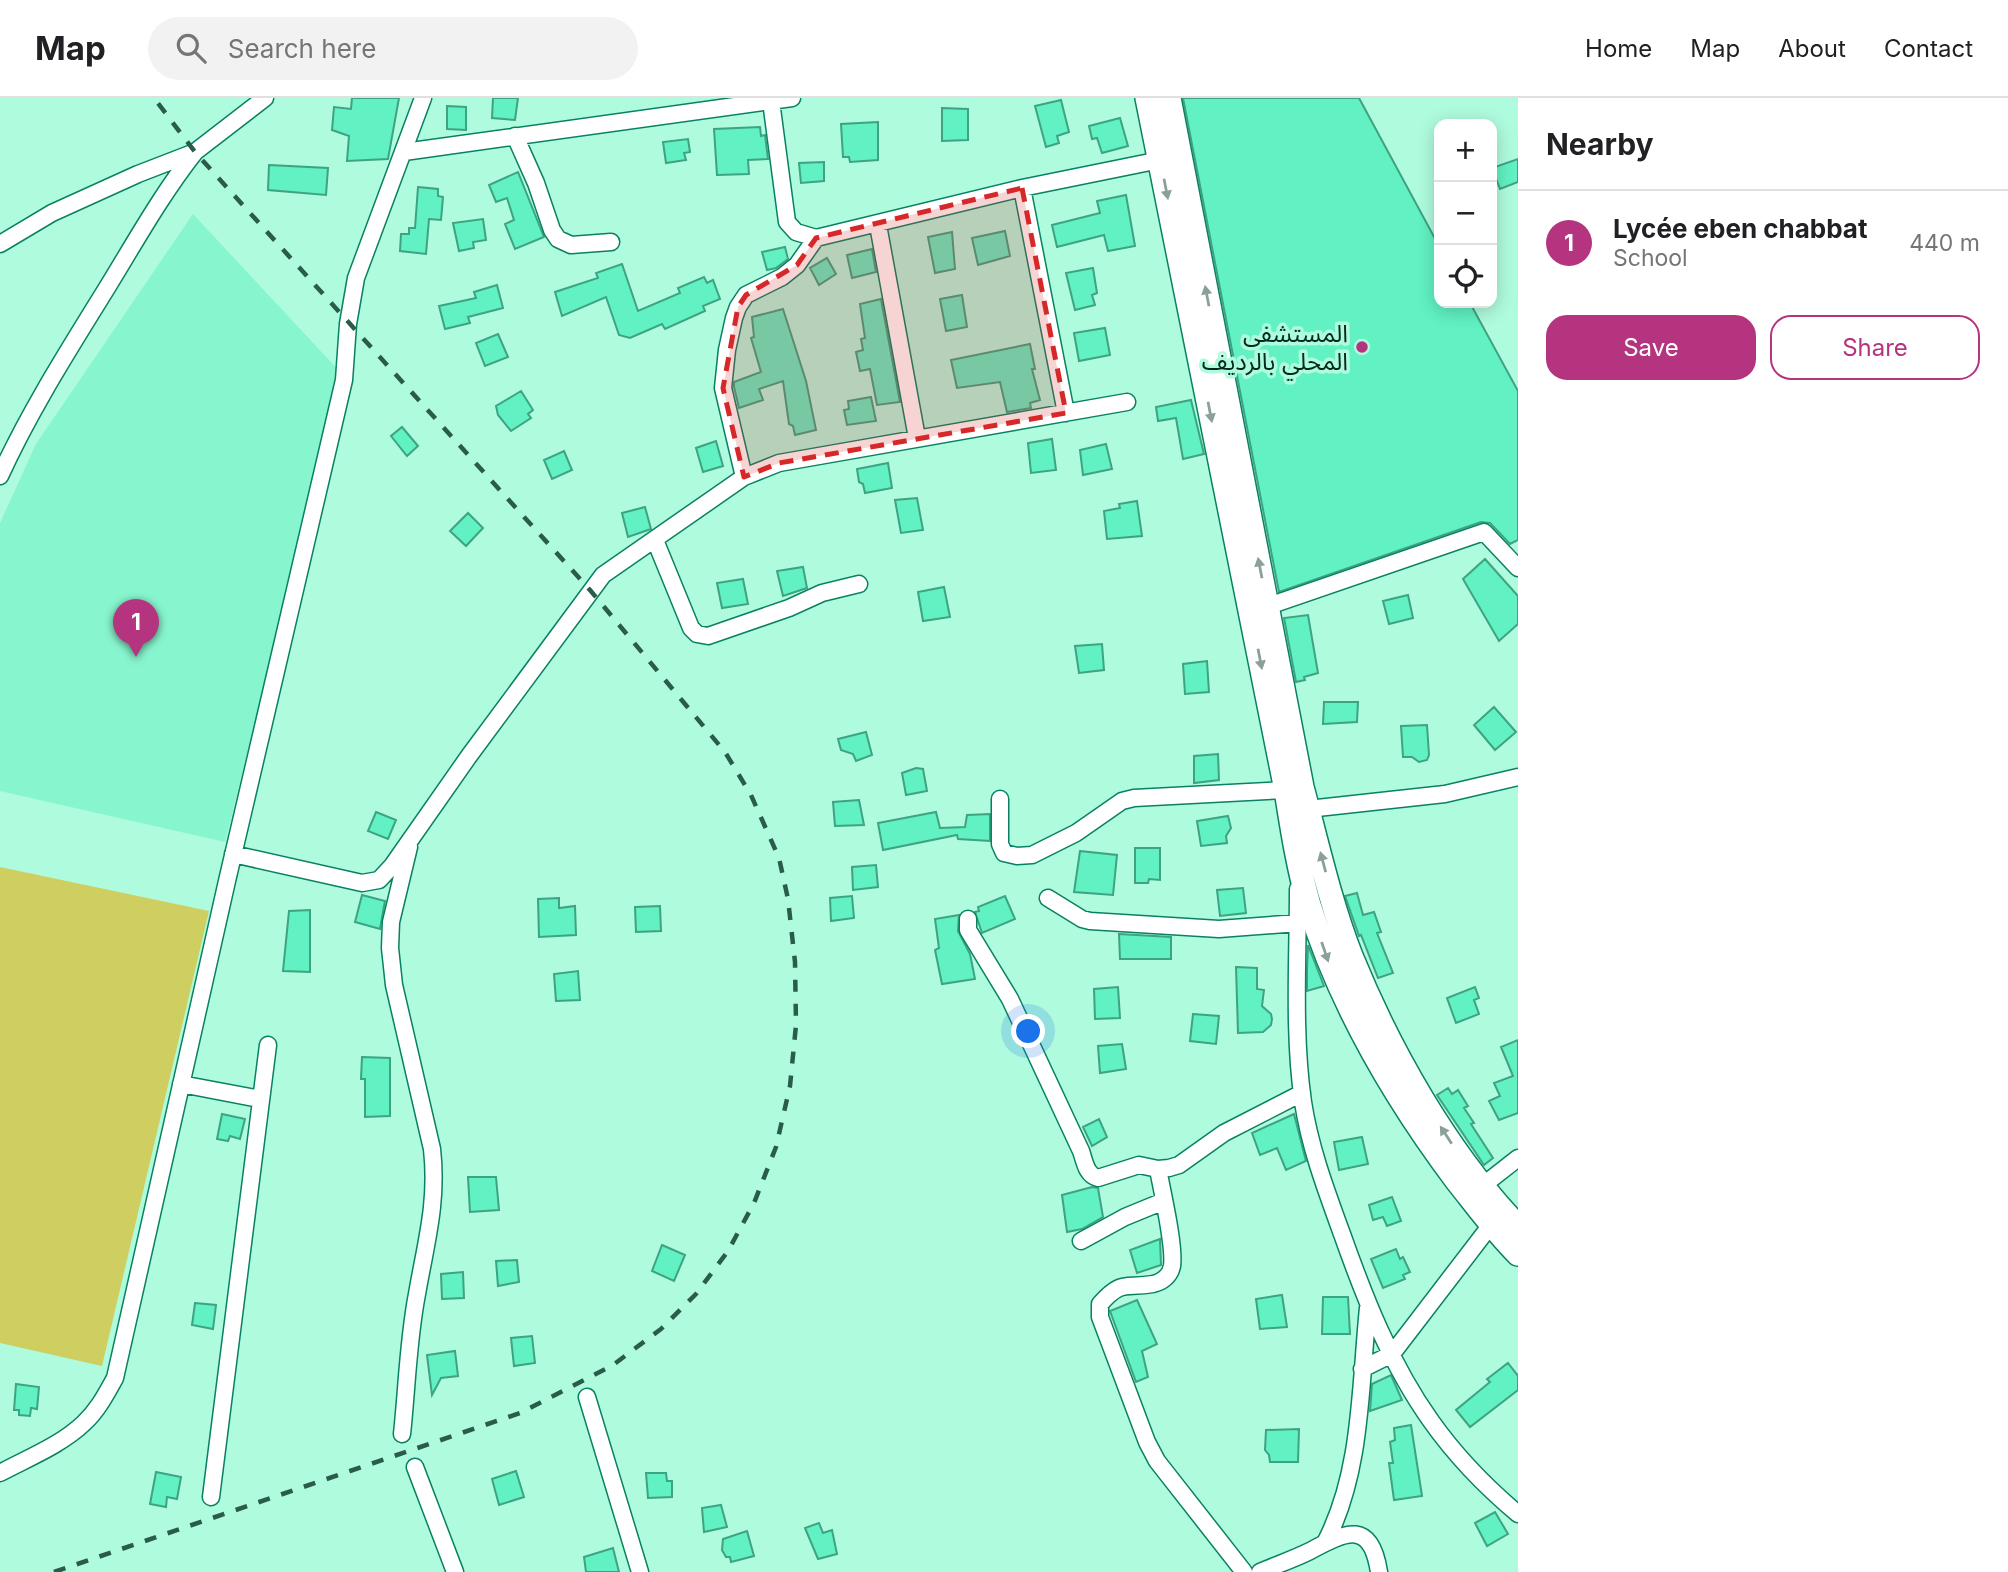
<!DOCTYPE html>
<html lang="en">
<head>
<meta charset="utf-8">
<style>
  body { margin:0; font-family:Inter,"Noto Sans Arabic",sans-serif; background:#f2f2f2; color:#202124 }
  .controls { position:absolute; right:21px; top:21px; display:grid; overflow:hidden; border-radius:14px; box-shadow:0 4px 18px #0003 }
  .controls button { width:63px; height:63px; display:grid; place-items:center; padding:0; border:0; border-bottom:2px solid #e0e0e0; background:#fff; color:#202124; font:35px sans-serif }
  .you { position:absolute; left:1029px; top:934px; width:24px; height:24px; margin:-18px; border:5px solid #fff; border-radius:50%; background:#1a73e8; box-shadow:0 0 0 10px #1a73e833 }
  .badge { display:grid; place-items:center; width:46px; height:46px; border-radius:50%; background:#b4347f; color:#fff; font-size:23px; font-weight:700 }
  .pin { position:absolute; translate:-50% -58px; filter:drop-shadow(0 2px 4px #0008) }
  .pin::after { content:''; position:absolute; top:37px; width:24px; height:21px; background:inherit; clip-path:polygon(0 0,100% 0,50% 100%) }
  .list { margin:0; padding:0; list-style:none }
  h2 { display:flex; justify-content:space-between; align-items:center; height:91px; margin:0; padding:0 28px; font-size:30px }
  h2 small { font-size:23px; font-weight:400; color:#757577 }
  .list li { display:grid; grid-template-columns:46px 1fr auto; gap:21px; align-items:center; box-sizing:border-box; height:105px; padding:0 28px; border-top:2px solid #e0e0e0 }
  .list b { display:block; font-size:26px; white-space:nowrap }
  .list p { margin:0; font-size:23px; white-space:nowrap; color:#757577 }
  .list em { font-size:23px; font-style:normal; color:#757577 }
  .actions { display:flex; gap:14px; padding:21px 28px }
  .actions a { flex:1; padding:16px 0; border:2px solid #b4347f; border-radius:21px; text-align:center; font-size:24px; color:#b4347f }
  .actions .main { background:#b4347f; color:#fff }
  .icon { flex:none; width:38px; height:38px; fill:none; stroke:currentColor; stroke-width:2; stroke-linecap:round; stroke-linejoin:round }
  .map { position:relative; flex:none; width:1518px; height:1474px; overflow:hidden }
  header { display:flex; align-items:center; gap:42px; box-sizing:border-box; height:98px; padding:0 35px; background:#fff; border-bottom:2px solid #e0e0e0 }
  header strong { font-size:33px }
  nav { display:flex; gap:38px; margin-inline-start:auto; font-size:24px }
  .search { width:490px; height:63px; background:#f2f2f2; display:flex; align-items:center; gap:18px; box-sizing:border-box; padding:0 24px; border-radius:38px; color:#757577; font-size:26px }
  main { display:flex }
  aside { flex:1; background:#fff }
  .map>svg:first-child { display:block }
  .built { fill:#87f5ce }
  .green { fill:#cfce60 }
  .building { fill:#61f1c3; stroke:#3ea383; stroke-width:2 }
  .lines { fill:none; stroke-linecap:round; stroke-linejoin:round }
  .minor-casing { stroke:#098163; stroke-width:19 }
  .secondary-casing { stroke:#098163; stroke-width:26 }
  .minor { stroke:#fff; stroke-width:16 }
  .secondary { stroke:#fff; stroke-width:23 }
  .rail { stroke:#295c4b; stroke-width:4.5; stroke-dasharray:12 12; stroke-linecap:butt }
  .oneway { fill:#8ca09a }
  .marked { fill:#d62828; fill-opacity:0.2; stroke:#d62828; stroke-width:5; stroke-dasharray:14 9; stroke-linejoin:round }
  .poi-dot { fill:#b4347f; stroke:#affbde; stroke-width:2.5 }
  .labels { text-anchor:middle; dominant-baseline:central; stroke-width:7; stroke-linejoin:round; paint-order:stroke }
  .poi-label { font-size:24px; fill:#002b1e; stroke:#affbde; text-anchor:end }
</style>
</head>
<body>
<header>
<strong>Map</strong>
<div class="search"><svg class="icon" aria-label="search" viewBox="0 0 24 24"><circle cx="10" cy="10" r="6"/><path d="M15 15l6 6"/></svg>Search here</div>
<nav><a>Home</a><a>Map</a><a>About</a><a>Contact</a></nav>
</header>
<main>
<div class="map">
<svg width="1518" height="1474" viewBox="0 0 1518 1474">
  <rect width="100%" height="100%" fill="#affbde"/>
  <path class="built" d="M193,116L342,276L225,744L0,693V425L36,346Z"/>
  <path class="green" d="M0,769L209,813L102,1268L0,1245Z"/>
  <path class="building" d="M352,0H399L388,61L347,63L349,38L332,32L334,9L351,11Z
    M493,0H518L515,22L492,20Z
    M1183,0H1359L1439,148V205H1470L1518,293V442L1510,446L1490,425L1481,424L1279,494Z
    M1061,2L1069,34L1057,38L1059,45L1046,49L1035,8Z
    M447,8L466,9V32L447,31Z
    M942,10L968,11V42L942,43Z
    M1120,20L1128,48L1102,55L1097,40L1092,41L1089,28Z
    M878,24V62L850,64L849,59H843L841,26Z
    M760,29L761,38L765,37L768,61L748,62L749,76L717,77L714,31Z
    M688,41L690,54L684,55L686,62L666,65L663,44Z
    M1518,61V84L1500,91L1492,70Z
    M824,64V83L801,85L799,65Z
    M269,67L328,70L326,97L268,92Z
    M518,74L544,139L515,151L505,126L514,122L507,100L496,104L489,87Z
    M418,89L438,91V98L443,99L441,122L429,121L426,156L400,153L401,136H409V130H415Z
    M1126,97L1135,148L1108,153L1104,137L1057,149L1052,127L1100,115L1097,103Z
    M483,121L486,142L473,144L474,150L459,153L453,125Z
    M1005,133L1010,158L978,167L972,140Z
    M952,134L955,171L935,175L928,139Z
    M785,149L788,161L776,170L767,172L762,154Z
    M872,151L876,174L852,180L847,157Z
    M827,160L836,176L819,187L810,170Z
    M622,166L638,213L680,195L678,190L704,179L707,185L713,182L720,201L703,208L705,213L665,231L662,226L630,240L619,237L606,199L562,218L555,194L598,180L596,175Z
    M1093,170L1097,195L1092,197L1095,207L1075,212L1066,175Z
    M497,187L503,210L468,219L470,225L445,231L439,208L476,200L474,194Z
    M962,197L967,229L946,233L940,201Z
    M881,201L900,304L877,307L870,271L860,273L856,254L863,252L861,241L865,240L860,206Z
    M783,211L806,283L816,332L795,337L793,328L789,326L783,283L759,291L763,302L739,310L734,289V284L761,274L751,240L754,239L752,219Z
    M1105,230L1110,257L1079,263L1074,235Z
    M498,236L508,259L485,268L476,245Z
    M1030,246L1035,271H1032L1040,302L1030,305L1031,310L1007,314L1000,284L957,290L951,262Z
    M521,293L533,312L528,316L531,320L511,333L498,317L496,308Z
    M871,299L876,323L847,327L844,312L849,311L848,303Z
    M1191,302L1204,356L1183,361L1176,320L1158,323L1156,309Z
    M402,329L418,348L407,358L391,338Z
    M1052,341L1056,372L1031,375L1028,345Z
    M716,343L723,368L703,374L696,350Z
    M1106,346L1112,371L1083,377L1080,352Z
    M564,353L572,372L552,381L544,362Z
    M888,365L892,390L865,395L863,386L859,384L857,371Z
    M917,400L923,432L901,435L895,402Z
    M1137,403L1142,438L1107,441L1104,413L1120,410L1119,406Z
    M645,409L651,431L628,439L622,415Z
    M468,415L483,430L466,448L450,433Z
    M1485,461L1518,498V526L1499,543L1463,481Z
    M803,469L807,490L783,498L777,473Z
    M743,481L748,506L722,510L717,485Z
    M944,489L950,519L923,523L918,494Z
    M1408,497L1413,520L1389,526L1383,503Z
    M1308,517L1318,575L1304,579L1305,582L1296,584L1284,520Z
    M1102,546L1104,572L1079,575L1075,548Z
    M1207,563L1209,594L1185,596L1183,566Z
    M1324,604H1358L1357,624L1323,626Z
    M1494,609L1516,634L1495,652L1474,627Z
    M1427,627L1429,657L1427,662L1419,664L1412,659H1403L1401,628Z
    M866,634L872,657L856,663L853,656L841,652L838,641Z
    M1218,656L1219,682L1194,685V658Z
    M916,670L923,671L927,693L906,697L902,675Z
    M859,702L864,727L835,728L833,704Z
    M376,714L396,722L388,741L368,733Z
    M936,714L940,730L965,729L967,717L990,716V743L958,741L957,737L883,752L878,725Z
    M1228,718L1231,730L1226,738L1227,745L1201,748L1197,723Z
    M1135,750H1160V782L1149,781L1148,785H1135Z
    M1080,753L1117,757L1113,797L1074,794Z
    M876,767L878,789L853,792L852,769Z
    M1243,790L1246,815L1220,818L1217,792Z
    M1357,795L1363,817L1374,814L1381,834L1377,835L1393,875L1378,880L1361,837L1359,838L1345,798Z
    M362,797L385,803L380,831L355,824Z
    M852,798L854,820L831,823L830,800Z
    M1005,798L1015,821L982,835L975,814L979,813L978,809Z
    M559,800V810L575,808L576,837L539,839L538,801Z
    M660,808L661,833L636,834L635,809Z
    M310,812V874L283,873L289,813Z
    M959,817L958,833L970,856L975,881L942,886L935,852L939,850L935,821Z
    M1119,836L1171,839V861H1120Z
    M1308,847L1324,888L1307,893V871Z
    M1236,869L1257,870V891L1264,892L1262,908L1271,916L1272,921L1271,927L1263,934L1238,935Z
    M578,873L580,902L556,903L554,876Z
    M1118,889L1120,920L1095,921L1094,891Z
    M1475,889L1479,900L1474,902L1479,916L1456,925L1447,900Z
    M1193,916L1219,918L1216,946L1190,943Z
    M1518,942V1015L1499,1022L1489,1003L1500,998L1494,985L1513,978L1501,949Z
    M1122,946L1126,971L1100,975L1098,948Z
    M362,959L390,960V1018L365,1019V981H361Z
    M1448,990L1452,996L1458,992L1468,1008L1464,1010L1474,1025L1471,1026L1493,1060L1484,1067L1437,997Z
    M222,1016L245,1021L240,1041L230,1038L228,1043L217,1041Z
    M1294,1016L1306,1063L1286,1072L1277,1050L1260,1057L1252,1035Z
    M1099,1021L1107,1039L1092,1048L1083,1029Z
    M1362,1039L1368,1066L1339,1072L1334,1044Z
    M468,1079H496L499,1112L470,1114Z
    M1092,1089L1098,1090L1103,1119L1082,1131L1067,1134L1062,1097Z
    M1392,1099L1401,1123L1387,1128L1383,1119L1373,1122L1369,1107Z
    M1160,1141L1161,1167L1137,1175L1130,1152Z
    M662,1147L685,1157L674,1183L652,1173Z
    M1396,1151L1400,1161L1403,1159L1410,1174L1403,1177L1405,1181L1383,1190L1371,1161Z
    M517,1162L519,1184L498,1188L496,1163Z
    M463,1174L464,1200L442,1201L441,1176Z
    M1282,1197L1287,1229L1260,1231L1256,1201Z
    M1323,1199H1348L1350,1236H1322Z
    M1137,1202L1157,1246L1142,1253L1148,1279L1136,1284L1110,1213Z
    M195,1205L216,1207L213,1231L192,1227Z
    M532,1238L535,1265L514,1268L511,1240Z
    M455,1253L458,1278L441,1280L432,1297L427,1257Z
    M1508,1265L1518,1278V1292L1470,1329L1456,1312L1490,1284L1487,1281Z
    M1391,1277L1402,1302L1370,1313L1372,1286Z
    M16,1286L39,1289L37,1311L31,1310L30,1318L19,1317V1312H14Z
    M1411,1327L1422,1398L1394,1402L1389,1365H1393L1390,1344L1395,1342L1394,1330Z
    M1299,1331L1298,1364H1270L1269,1357L1265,1352L1266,1332Z
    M516,1373L524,1399L499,1407L492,1381Z
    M156,1374L181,1379L177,1401L167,1399L166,1409L150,1406Z
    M646,1375H666L667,1383H672V1399L648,1400Z
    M721,1407L727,1429L704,1434L702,1410Z
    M1495,1414L1508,1436L1487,1448L1475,1425Z
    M819,1425L823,1435L832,1432L837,1456L818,1461L805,1430Z
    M747,1433L754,1458L731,1464L730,1459H726L722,1452L723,1441Z
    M613,1450L619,1474H586L584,1459Z"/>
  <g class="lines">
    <g class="minor-casing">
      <path id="minor" d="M771,3L787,124L796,134L816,140L1022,90L1160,62
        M515,38L536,85L552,132L558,141L571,147L611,144
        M404,54L792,0
        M1022,90L1066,315
        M878,127L917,340
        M0,146L52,115L138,76L195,54L265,0
        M0,378C29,314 68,253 105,193C134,146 161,97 195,54
        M744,379L723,290L727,252L734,220L738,209L746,197L782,179L797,167L816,140
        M655,442L691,530L697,536L708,538L789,510L822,495L859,486
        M1260,511L1484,434L1518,470
        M1000,701V746L1004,755L1017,758L1032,757L1076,735L1122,703L1134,700L1286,692
        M1308,711L1445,696L1518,679
        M233,756L362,785L379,782L392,768L469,658L603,477L744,379L779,365L1127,304
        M1298,791C1298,860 1293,935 1303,1004C1310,1050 1326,1092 1342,1136C1365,1201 1391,1267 1431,1323C1455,1357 1486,1389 1518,1416
        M1048,800L1082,821L1090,823L1219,831L1298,825
        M968,821V832L1010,901L1081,1053C1085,1064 1086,1077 1098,1080L1139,1067L1158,1071L1169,1070L1179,1067L1224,1035L1302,995
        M181,986L260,1001
        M1158,1071C1162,1093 1175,1148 1172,1168C1170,1178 1162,1184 1153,1186C1125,1191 1122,1181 1100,1206V1219L1147,1344L1157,1363L1244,1474
        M1481,1089L1518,1060
        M1081,1143L1125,1119L1164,1103
        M1362,1271L1392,1256L1490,1128L1499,1120
        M587,1299L640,1474
        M402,1336C407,1290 408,1242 417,1196C426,1144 438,1104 432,1051L394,887L390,850L391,824L409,749
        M415,1369L455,1474
        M0,1375C28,1360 61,1347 84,1325C98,1312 106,1296 115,1280L227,783L344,282L348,226L356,180L423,0
        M211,1399L268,947
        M1326,1443C1362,1373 1360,1288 1368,1210
        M1260,1474C1276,1467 1294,1461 1310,1453C1347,1433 1371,1422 1379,1474"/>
    </g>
    <g class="secondary-casing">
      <path id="secondary" d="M1147,0L1286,692C1292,730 1298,769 1309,807C1340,907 1394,999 1457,1083C1477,1108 1495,1133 1518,1156
        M1169,0L1302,689C1317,745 1330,804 1351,858C1390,954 1447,1054 1518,1129"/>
    </g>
    <use href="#minor" class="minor"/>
    <use href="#secondary" class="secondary"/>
    <path class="rail" d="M54,1474L520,1315L613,1267L661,1231L696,1196L728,1153L754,1105L776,1049L790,988L796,927L795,864L788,801L779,760L751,697L725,654L590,492L195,54L154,0"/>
  </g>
  <defs><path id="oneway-solid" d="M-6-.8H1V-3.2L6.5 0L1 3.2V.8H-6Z" transform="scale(1.75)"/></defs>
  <g class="oneway">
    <use href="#oneway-solid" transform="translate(1166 91) rotate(79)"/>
    <use href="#oneway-solid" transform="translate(1207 198) rotate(-101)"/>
    <use href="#oneway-solid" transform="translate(1210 314) rotate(79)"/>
    <use href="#oneway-solid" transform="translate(1260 470) rotate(-101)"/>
    <use href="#oneway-solid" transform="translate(1260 561) rotate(79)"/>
    <use href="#oneway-solid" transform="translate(1323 764) rotate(-105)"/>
    <use href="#oneway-solid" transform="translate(1325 854) rotate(71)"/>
    <use href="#oneway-solid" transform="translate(1446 1037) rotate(-123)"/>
  </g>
  <path class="marked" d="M1022,90L1066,315L779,365L744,379L723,290L738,209L746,197L797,167L816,140Z"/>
  <circle class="poi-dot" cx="1362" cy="249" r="7"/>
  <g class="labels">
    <g class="poi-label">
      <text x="1348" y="235">المستشفى<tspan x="1348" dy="28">المحلي بالرديف</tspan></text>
    </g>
  </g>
</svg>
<div class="controls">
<button>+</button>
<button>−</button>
<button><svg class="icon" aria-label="locate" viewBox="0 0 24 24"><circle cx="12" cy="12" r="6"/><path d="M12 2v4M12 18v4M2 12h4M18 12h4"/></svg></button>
</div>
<div class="you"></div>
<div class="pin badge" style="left:136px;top:559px">1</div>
</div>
<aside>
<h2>Nearby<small></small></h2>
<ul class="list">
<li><span class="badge">1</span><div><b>Lycée eben chabbat</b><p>School</p></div><em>440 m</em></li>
</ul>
<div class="actions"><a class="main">Save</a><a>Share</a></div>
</aside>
</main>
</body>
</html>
